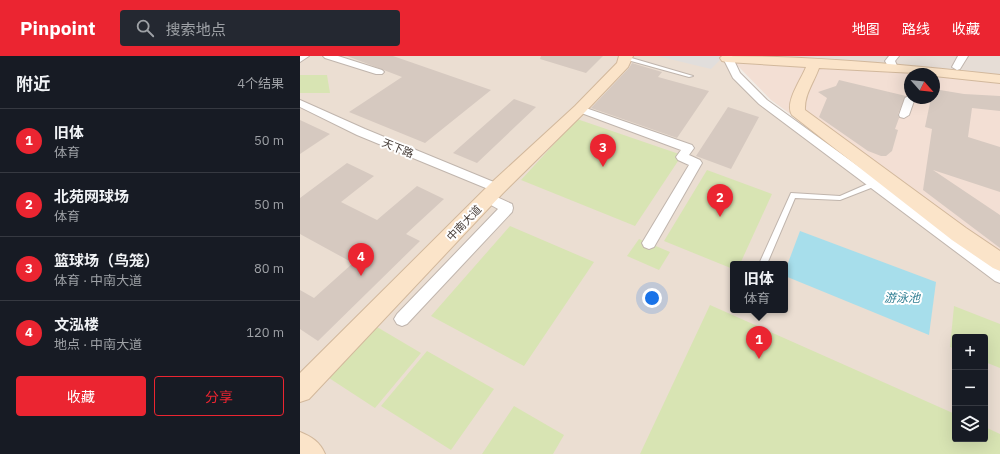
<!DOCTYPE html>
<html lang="zh">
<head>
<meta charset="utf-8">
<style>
  body { margin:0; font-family:"IBM Plex Sans","Noto Sans SC",sans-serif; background:#242831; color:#f1f3f6 }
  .controls { position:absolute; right:12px; bottom:12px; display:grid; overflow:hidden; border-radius:4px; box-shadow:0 4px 16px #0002 }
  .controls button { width:36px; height:36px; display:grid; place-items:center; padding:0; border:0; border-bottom:1px solid #363941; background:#171b24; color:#f1f3f6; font:20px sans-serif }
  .compass { position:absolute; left:604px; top:12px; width:36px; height:36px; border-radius:50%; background:#171b24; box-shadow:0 4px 16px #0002; rotate:117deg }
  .you { position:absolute; left:352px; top:242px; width:14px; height:14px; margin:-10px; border:3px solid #fff; border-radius:50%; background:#1a73e8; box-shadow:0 0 0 6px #1a73e833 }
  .badge { display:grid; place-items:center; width:26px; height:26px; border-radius:50%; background:#eb2531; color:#fff; font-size:13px; font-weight:700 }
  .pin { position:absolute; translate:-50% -33px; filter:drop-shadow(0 1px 2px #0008) }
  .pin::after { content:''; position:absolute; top:21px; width:14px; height:12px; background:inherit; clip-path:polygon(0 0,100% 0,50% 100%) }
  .popup { position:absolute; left:430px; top:205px; width:58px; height:52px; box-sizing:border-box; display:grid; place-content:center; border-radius:4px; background:#171b24; filter:drop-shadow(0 1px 3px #0005); font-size:13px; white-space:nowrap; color:#9ea1a6 }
  .popup b { font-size:15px; color:#f1f3f6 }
  .popup::after { content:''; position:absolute; left:50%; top:100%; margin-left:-8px; border:8px solid transparent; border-top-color:#171b24 }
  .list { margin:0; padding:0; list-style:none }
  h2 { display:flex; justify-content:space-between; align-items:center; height:52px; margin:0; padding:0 16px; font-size:17px }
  h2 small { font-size:13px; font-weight:400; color:#9ea1a6 }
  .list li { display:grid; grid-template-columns:26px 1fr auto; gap:12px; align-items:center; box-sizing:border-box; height:64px; padding:0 16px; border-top:1px solid #363941 }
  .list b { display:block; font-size:15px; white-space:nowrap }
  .list p { margin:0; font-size:13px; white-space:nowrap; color:#9ea1a6 }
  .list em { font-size:13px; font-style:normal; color:#9ea1a6 }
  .actions { display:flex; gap:8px; padding:12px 16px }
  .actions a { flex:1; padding:9px 0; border:1px solid #eb2531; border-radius:4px; text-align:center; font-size:14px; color:#eb2531 }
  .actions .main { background:#eb2531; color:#fff }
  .icon { flex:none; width:22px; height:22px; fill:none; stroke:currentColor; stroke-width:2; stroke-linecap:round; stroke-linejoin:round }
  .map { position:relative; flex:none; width:700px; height:398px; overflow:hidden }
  header { display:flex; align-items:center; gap:24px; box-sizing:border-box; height:56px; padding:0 20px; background:#eb2531; color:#fff }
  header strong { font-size:19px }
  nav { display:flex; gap:22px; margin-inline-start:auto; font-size:14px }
  .search { width:280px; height:36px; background:#242831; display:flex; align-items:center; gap:10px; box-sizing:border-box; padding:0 14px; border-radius:4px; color:#9ea1a6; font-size:15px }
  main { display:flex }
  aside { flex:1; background:#171b24 }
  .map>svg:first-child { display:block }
  .residential { fill:#e6ddd6 }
  .commercial { fill:#f3dfd4; fill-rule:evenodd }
  .education { fill:#ebded2; fill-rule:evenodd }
  .green { fill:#d8e4b3 }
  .parking { fill:#e1dedc }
  .water { fill:#a7deeb }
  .building { fill:#d6c9c0 }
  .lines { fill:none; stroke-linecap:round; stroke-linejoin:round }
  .lane-casing { stroke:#c0b5ad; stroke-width:2 }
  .street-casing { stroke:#c0b5ad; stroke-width:2 }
  .secondary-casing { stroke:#d2b89c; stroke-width:2 }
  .lane { fill:#fff; fill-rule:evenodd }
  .street { fill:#fff; fill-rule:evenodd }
  .secondary { fill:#fbe4c9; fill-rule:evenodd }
  .labels { text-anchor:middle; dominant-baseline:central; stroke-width:4; stroke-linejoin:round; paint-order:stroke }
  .street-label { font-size:11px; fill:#453c37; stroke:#fff }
  .water-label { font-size:12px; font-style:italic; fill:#317f93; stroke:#fff }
</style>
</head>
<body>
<header>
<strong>Pinpoint</strong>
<div class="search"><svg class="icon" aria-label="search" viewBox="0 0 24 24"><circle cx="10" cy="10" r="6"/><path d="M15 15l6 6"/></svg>搜索地点</div>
<nav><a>地图</a><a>路线</a><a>收藏</a></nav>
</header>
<main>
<aside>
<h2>附近<small>4个结果</small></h2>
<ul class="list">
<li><span class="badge">1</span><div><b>旧体</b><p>体育</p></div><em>50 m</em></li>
<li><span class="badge">2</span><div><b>北苑网球场</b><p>体育</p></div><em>50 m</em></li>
<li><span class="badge">3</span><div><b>篮球场（鸟笼）</b><p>体育 · 中南大道</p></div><em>80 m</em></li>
<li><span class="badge">4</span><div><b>文泓楼</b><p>地点 · 中南大道</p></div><em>120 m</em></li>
</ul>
<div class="actions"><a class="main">收藏</a><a>分享</a></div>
</aside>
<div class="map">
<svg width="700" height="398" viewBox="0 0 700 398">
  <rect width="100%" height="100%" fill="#f2ede7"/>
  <path class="residential" d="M445,0H700V23L486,5Z"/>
  <path class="commercial" d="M440,2L700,23V210L471,44L435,7ZM610,18H634V42H610Z"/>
  <path class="education" d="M0,0H426L463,46L700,221V398H0ZM433,208H485V254H433ZM655,281H685V383H655Z"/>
  <path class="green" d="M0,19H27L30,37H0Z
    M277,63L382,99L335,170L221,124Z
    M407,114L472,138L440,208H433V213L364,185Z
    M210,170L294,206L224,310L131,260Z
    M339,183L370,196L359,214L327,200Z
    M410,249L655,358V383H685V371L700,378V398H340Z
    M654,250L700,268V312L685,306V281H655V293L650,291Z
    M77,271L121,297L75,352L29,322Z
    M127,295L194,333L151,394L81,350Z
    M214,350L264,379L253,398H182Z"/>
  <path class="parking" d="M357,0H420V4L411,13Z"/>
  <path class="water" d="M500,175L636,226L629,279L485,220V215Z"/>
  <path class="building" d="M47,0H93L191,34L125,87L49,56L102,21Z
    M241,0H303L286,17L240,3Z
    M332,7L362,16L358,21L409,35L377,82L291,52L329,12Z
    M539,24L606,40L598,58L599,62L595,73L598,74L592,95L586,100H581L568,95L519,61L527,42L518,36L536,30Z
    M634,33L664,38L700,40V55L672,52L668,81L700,91V136L633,114L700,159V192L623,134L632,73L625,71L631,42H634Z
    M214,43L236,51L177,107L153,97Z
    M428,51L459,61L431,113L396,100Z
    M0,64L30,78L0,98Z
    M47,107L74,120L41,146L77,164L117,130L144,143L106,178L120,185L18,285L0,273V234L14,242L53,207L0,178V142Z"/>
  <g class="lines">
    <g class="lane-casing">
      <path id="lane" d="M324,1H328L393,20L389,21L324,3Z
        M572,126H576L577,128L576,130L540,144L495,142L467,208H459L491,137L540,140Z"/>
    </g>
    <g class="street-casing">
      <path id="street" d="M0,0H9L0,6Z
        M23,0H38L82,14L84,16L82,18H76L25,2Z
        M422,0H432L440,17L467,44L700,213V227L695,225L459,48L433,22Z
        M589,0H599L595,5L598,12L596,14H590L585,5Z
        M658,0H668L660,13L657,14L652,11Z
        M610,39V42H615L609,59L604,62L600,61L599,59L605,42Z
        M0,44L65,73L201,129L203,132L201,135H193L57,79L0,51Z
        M280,50L392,89L394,92L389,99L400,104L402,107L354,191L349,193L344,191L342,187L389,109L378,104L376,101L381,94L276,55L275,53L276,51Z
        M188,137L212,148L213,152L212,156L107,268L102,270L97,268L94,263L97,258L198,153L184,145L182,142L184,139Z"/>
    </g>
    <g class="secondary-casing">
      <path id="secondary" d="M319,0H333L328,11L285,56L203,137L9,343L0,346V317L191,127L275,50L317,7Z
        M422,0C515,0 607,9 700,19V27L634,20V18L519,12C514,26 504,39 505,54L666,172L700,195V215L693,212L652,184L492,59C484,47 501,24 506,11L427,6L422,5L420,2Z
        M0,376C12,381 20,386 25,398H0Z"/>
    </g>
    <use href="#lane" class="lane"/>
    <use href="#street" class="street"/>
    <use href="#secondary" class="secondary"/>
  </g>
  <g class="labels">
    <g class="street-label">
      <text transform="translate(98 92) rotate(22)">天下路</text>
      <text transform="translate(164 167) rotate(-46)">中南大道</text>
    </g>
    <g class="water-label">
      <text x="602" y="241">游泳池</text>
    </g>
  </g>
</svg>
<div class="controls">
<button>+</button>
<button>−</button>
<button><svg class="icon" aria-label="layers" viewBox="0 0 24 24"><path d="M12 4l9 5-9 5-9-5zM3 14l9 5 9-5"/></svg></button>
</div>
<svg class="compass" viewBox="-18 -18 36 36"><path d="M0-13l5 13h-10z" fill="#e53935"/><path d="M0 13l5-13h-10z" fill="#9ea1a6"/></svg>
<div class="you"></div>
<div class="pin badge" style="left:459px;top:303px">1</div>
<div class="popup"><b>旧体</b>体育</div>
<div class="pin badge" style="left:420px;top:161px">2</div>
<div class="pin badge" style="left:303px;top:111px">3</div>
<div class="pin badge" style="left:61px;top:220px">4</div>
</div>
</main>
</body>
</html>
